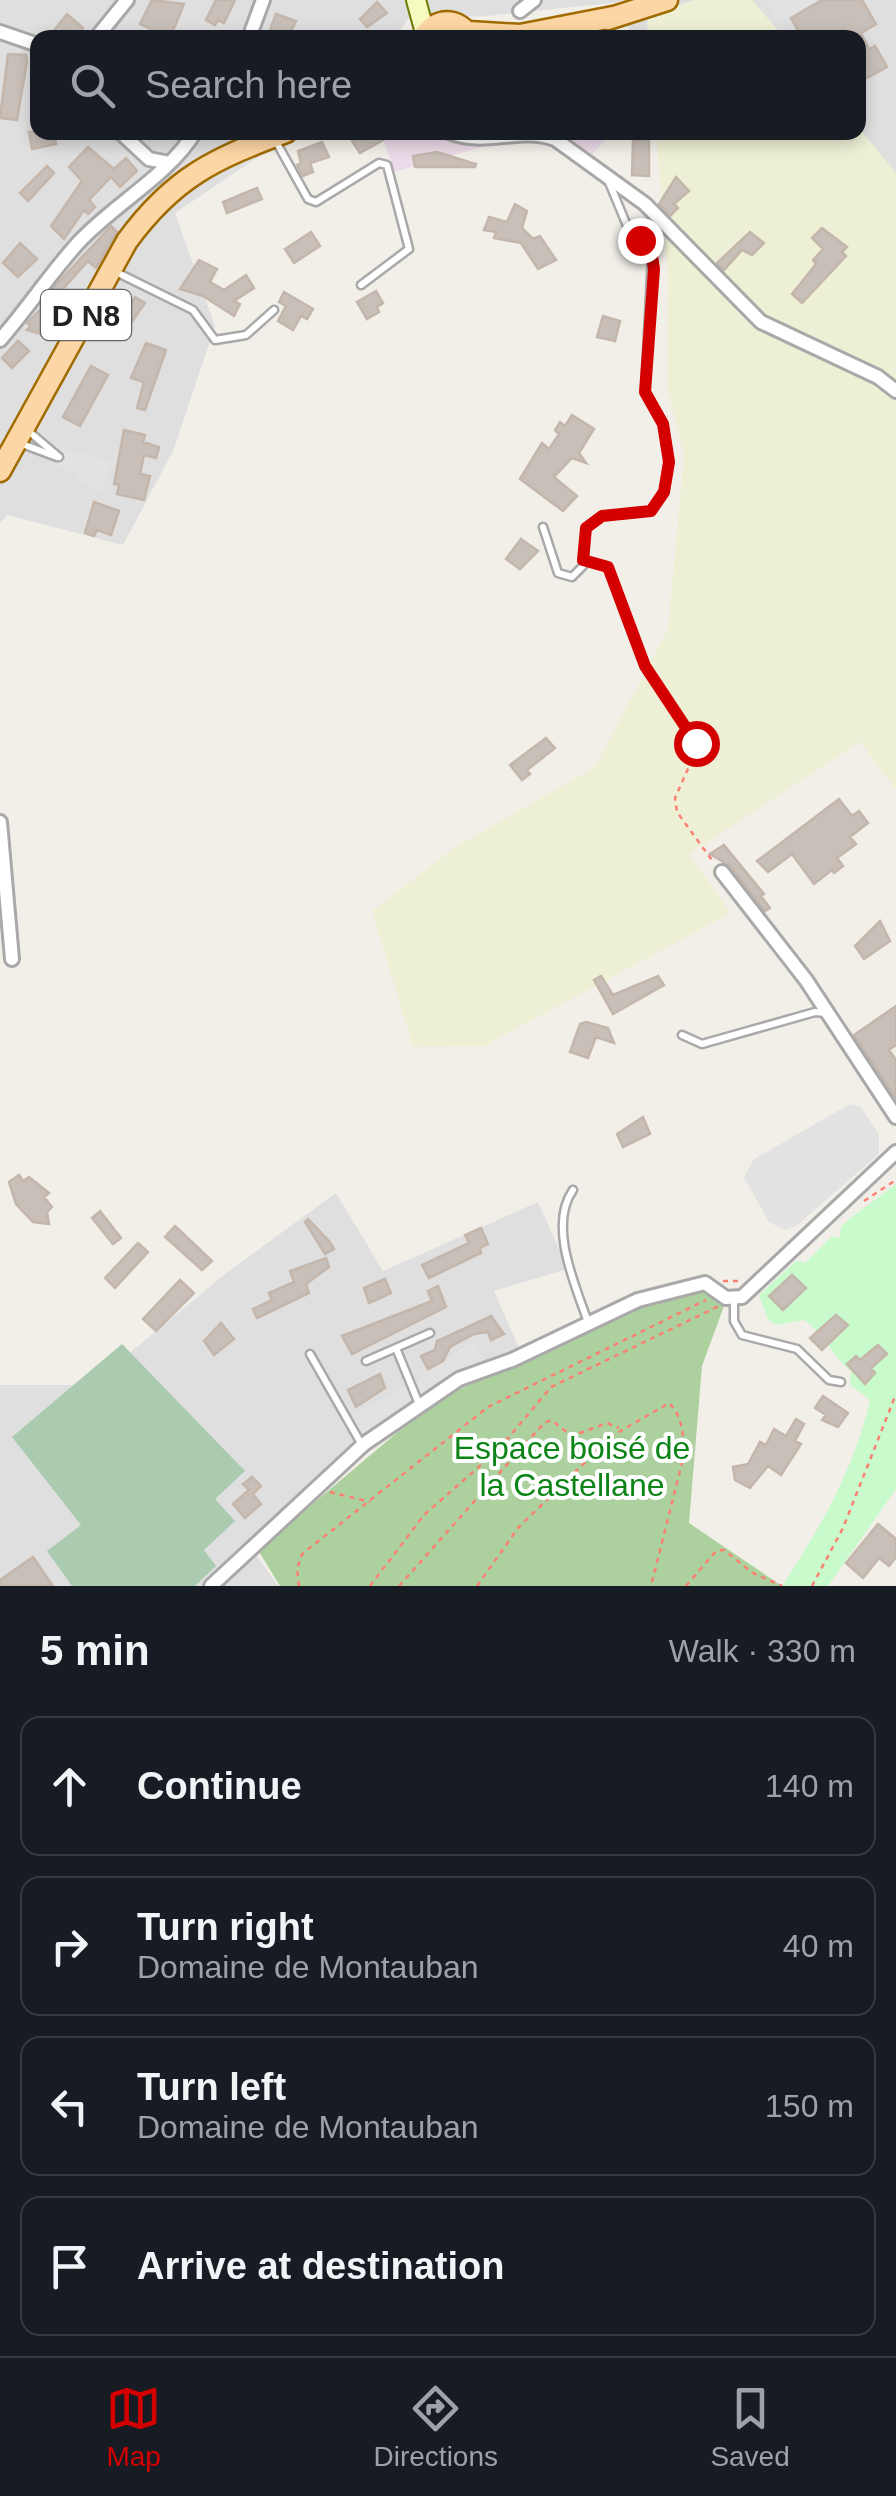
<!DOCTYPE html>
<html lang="en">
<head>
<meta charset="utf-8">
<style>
  body { margin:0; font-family:Arial,sans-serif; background:#20242c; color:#f1f3f6 }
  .stop { position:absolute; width:30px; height:30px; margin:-22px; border:8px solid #d40000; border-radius:50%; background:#fff }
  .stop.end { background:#d40000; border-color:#fff; box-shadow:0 2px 10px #0008 }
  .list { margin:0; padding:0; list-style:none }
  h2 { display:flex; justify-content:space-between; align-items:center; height:130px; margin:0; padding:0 40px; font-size:42px }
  h2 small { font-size:32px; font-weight:400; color:#9ea1a6 }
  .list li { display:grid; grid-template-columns:65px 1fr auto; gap:30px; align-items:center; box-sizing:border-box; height:140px; margin:0 20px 20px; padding:0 20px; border:2px solid #363941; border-radius:20px }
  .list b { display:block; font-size:38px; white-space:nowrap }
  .list p { margin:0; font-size:32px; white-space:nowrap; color:#9ea1a6 }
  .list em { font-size:32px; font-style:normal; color:#9ea1a6 }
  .icon { flex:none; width:55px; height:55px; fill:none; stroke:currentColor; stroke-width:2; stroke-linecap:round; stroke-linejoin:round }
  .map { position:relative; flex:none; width:896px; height:1586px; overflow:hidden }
  .search { position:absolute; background:#171b24; box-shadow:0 5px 15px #0003; left:30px; right:30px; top:30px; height:110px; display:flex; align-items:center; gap:25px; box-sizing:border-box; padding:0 35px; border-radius:20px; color:#9ea1a6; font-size:38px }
  .sheet { height:770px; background:#171b24 }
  nav { display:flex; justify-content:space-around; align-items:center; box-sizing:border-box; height:140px; border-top:2px solid #363941; background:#171b24; font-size:28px; color:#9ea1a6 }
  nav a { display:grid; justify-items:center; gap:5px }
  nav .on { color:#d40000 }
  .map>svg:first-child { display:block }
  .residential { fill:#e0dfdf }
  .industrial { fill:#ebdbe8 }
  .farmland { fill:#eef0d5 }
  .forest { fill:#add19e }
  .cemetery { fill:#aacbaf }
  .park { fill:#c8facc }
  .parking { fill:#e2e2e2 }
  .building { fill:#c7bfb8; stroke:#c4b6ab; stroke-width:2.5 }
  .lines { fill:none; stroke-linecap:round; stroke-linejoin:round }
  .lane-casing { stroke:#a9a9a9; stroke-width:11 }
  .street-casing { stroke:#a9a9a9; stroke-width:18 }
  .secondary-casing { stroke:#707d05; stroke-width:22 }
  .primary-casing { stroke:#a06b00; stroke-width:25 }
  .path { stroke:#fa8072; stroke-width:2.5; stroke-dasharray:5 5; stroke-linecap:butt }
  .lane { stroke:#fff; stroke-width:6 }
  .street { stroke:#fff; stroke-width:12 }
  .secondary { stroke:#f7fabf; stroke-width:18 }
  .primary { stroke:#fcd6a4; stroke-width:20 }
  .route { stroke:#d40000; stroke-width:12 }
  .labels { text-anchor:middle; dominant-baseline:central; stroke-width:8; stroke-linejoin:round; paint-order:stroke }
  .shield { fill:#fff; stroke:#646464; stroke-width:2.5 }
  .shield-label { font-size:30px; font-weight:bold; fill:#222 }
  .park-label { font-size:32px; fill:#0c8416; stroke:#fff }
</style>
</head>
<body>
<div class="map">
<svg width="896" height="1586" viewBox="0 0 896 1586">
  <rect width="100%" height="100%" fill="#f2efe9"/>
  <path class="residential" d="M0,0H896V224L688,257L656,133L858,132V38L631,37L621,2L487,16L409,18L396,37L38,38V132L294,133L175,213L215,326L173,451L123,545L7,515L0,524Z
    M336,1193L383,1271L538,1202L568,1269L494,1291L519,1348L373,1426L257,1556L278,1586H0V1385H91L225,1274Z"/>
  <path class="industrial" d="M613,132L592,154L552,133Z
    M381,133H531L394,172Z"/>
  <path class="farmland" d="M694,0H752L784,37H648L647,16Z
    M859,128L896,173V790L860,742L689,854L731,913L484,1046L413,1047L372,911L454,848L595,767L668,629L684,456L667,387L668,274L656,133L858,132Z"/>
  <path class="forest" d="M703,1285L724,1306L702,1366L689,1523L782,1586H280L258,1550L432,1403L590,1324Z"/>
  <path class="cemetery" d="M122,1344L245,1471L215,1499L235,1521L204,1550L216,1566L195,1586H72L47,1551L81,1525L12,1437Z"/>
  <path class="park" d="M896,1184V1489L828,1586H782C820,1529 855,1467 870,1400L850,1385L851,1371C832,1356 824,1333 804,1320L776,1325L768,1320L759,1295L796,1261L805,1263L832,1236L840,1238L841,1227L849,1219Z"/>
  <path class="parking" d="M765,0H822L779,23Z
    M62,449L111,460L103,491L80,483L75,473L56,467Z
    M850,1104L860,1106L879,1134V1154L796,1226L785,1230L769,1222L744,1177L754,1159Z
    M473,1341L487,1366L364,1444L348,1417L418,1380Z"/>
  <path class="building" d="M152,0L184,4L170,38L140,24Z
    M216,0H235L224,23L218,20L215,25L206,20Z
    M822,0H862L876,24L861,33L869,49L875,46L887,67L863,80L858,38H802L791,18Z
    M377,2L387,13L367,27L360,19Z
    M67,14L83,28L74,38H59L53,32Z
    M276,14L296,21L291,32L285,30L282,38H267Z
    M8,54L26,55L27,61L17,120L0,118Z
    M29,132H54L56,144L32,149Z
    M367,132H397L360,153L352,141Z
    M649,140V176L632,175L633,141Z
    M322,142L329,157L310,163L313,172L303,176L297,165L301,163L298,151Z
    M88,147L114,169L126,158L137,171L120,187L111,177L89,200L95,207L88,214L84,210L64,239L51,226L82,181L69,167Z
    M437,152L476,164L475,167H415L413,156Z
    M47,166L54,173L28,201L20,193Z
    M676,177L689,191L674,204L678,208L670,216L659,204Z
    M257,188L262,199L227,213L223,202Z
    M515,204L527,211L522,228L533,239L540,236L556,260L538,269L521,243L494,238L496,232L484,230L489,217L507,222Z
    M111,226L117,232L96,268L88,261L53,300L48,296L56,285Z
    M822,228L847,247L842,252L846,256L802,303L792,294L816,264L813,260L823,249L812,238Z
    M311,232L320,246L294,263L285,249Z
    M750,232L764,243L752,255L742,250L724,270L717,263Z
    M20,243L37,259L18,277L3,263Z
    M199,260L217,269L210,282L224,290L246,275L254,288L234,301L240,304L234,316L203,296L180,289Z
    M376,291L383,303L377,307L379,312L367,319L357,302Z
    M284,292L313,309L307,319L301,316L293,330L278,321L286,306L279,302Z
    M135,297L145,303L129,326L119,320Z
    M41,309L48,315L42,327L51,337L27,330L31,326L27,323Z
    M603,316L620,321L615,341L597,337Z
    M18,341L29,351L12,368L2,358Z
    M146,343L166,350L145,410L137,408L144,382L131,378Z
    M91,366L108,375L80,426L63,417Z
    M572,415L594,429L579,453L586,463L572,458L554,477L577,496L563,511L520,479L542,443L549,449L559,434L555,430L560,422L565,426Z
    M124,430L145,435L143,442L159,447L156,458L144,455L140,474L150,476L144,500L117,494L119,485L114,484Z
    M94,502L119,511L111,535L97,530L94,536L85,533Z
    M521,539L538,551L520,569L506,559Z
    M546,738L555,748L527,770L530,774L522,780L510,765Z
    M839,799L852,816L859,811L868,823L850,837L856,844L837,858L843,866L834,873L832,870L814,884L792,854L768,872L757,861Z
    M724,845L764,894L761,896L770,908L765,911L730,866L710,854Z
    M880,921L890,941L864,959L855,946Z
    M601,976L613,995L658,976L664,985L613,1014L594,980Z
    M896,1006V1045L889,1050L896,1060V1099L854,1035Z
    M586,1022L608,1028L614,1043L596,1037L588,1058L570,1052L580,1024Z
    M643,1117L650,1134L623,1147L617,1134Z
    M19,1175L23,1181L29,1177L49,1193L44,1197L52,1207L47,1212L49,1224L33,1222L16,1204L9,1182Z
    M100,1211L121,1238L113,1244L92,1218Z
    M308,1219L329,1241L334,1249L325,1254L305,1222Z
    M175,1226L212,1261L202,1270L165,1237Z
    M481,1228L488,1244L480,1248L481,1253L429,1278L422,1265L469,1243L465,1235Z
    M138,1243L148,1252L115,1288L105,1278Z
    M326,1258L329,1267L306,1284L309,1293L257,1318L253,1309L272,1300L269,1293L294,1282L290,1271Z
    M792,1275L806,1288L783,1310L769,1296Z
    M385,1279L391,1293L369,1303L364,1288Z
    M180,1280L194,1293L156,1331L143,1319Z
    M438,1286L446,1307L352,1354L342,1336L432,1301L428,1291Z
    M836,1315L848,1325L822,1350L810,1338Z
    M491,1316L504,1334L491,1340L488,1332L474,1334L450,1347L443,1361L428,1369L421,1356L435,1350L437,1341Z
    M221,1323L234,1339L214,1355L204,1341Z
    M878,1345L887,1354L871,1368L875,1373L865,1384L847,1364L856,1356L860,1360Z
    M380,1374L385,1388L356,1407L348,1390Z
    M823,1396L848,1413L838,1427L822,1420L826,1415L815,1408Z
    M796,1419L804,1424L795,1441L801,1444L781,1475L768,1466L750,1488L735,1480L733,1467L748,1464L760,1442L766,1445L774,1429L786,1436Z
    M252,1477L261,1486L253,1494L261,1504L245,1518L233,1504L249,1490L243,1484Z
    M878,1524L896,1539V1557L889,1566L879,1558L863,1578L846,1563Z
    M33,1557L53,1586H0V1580Z"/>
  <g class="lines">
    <g class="lane-casing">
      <path id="lane" d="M274,138L308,199L316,202L379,163L387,165L409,249L361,285
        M116,272L193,310L215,340L246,335L274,310
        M26,429L59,457
        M22,444L57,457
        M543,527L558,573L572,577L583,566L586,528L602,516L651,511L664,492L669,462L663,424L645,392L652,256L628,228L608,180
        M682,1035L702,1044L815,1012L825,1013
        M573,1190C548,1225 575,1285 588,1322
        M734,1299V1321L742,1335L797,1349L829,1380L841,1382
        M396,1348L419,1404
        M310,1354L362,1445
        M366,1361L430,1333"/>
    </g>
    <g class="street-casing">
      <path id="street" d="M520,11L534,0
        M0,32L38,45
        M96,38L127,0
        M249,38L263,0
        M120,132L149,159L169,163
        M449,132C485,147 519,126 555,139L645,204L761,322L878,377L896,391
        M0,340C27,309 50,274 78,243C115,203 167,177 195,132
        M0,822L12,959
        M722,872L806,980L896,1117
        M211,1586L364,1444L459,1379L512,1360L638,1300L705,1283L726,1298L742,1297L896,1152"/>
    </g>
    <g class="secondary-casing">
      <path id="secondary" d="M416,0L425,33"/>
    </g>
    <g class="primary-casing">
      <path id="primary" d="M608,19L667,0
        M469,32L520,35L618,16
        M423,38C436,17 458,17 471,38
        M0,471L127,241C174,177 214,159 286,132"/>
    </g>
    <path class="path" d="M594,561L608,567L645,665L691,729L695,753L675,798L677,812L714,863
      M864,1201L896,1180
      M723,1281H739
      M330,1492L370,1502
      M299,1586L297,1569L302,1554L488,1407L706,1300
      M370,1586L424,1515L499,1449L551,1387L719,1306
      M399,1586L544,1423L551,1420L572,1436L607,1423L619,1428
      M477,1586L518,1528L612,1436L669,1403C684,1418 684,1439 683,1459L651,1586
      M686,1586L716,1551L724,1550L753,1573L782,1586
      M812,1586L843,1528L896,1394"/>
    <use href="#lane" class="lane"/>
    <use href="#street" class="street"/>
    <use href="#secondary" class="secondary"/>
    <use href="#primary" class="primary"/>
  </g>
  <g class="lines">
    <path class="route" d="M640,240L652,256L654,269L645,392L663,424L669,462L664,492L651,511L602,516L586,528L583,560L608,567L645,666L696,743"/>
  </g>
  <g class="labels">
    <rect class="shield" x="41" y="290" width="90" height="50" rx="8"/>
    <g class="shield-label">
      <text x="86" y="315">D N8</text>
    </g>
    <g class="park-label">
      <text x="572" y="1448">Espace boisé de<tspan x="572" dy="37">la Castellane</tspan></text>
    </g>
  </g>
</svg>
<div class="stop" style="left:696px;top:743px"></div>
<div class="stop end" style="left:640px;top:240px"></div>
<div class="search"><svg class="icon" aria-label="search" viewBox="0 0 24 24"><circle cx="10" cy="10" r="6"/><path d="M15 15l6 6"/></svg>Search here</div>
</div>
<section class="sheet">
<h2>5 min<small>Walk · 330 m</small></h2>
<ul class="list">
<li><svg class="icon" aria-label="ahead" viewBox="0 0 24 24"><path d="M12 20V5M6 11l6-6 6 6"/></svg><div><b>Continue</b></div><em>140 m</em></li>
<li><svg class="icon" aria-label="right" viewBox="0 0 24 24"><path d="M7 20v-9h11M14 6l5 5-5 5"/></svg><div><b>Turn right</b><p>Domaine de Montauban</p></div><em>40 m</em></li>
<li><svg class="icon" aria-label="left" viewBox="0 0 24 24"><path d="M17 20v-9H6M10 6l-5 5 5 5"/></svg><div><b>Turn left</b><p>Domaine de Montauban</p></div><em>150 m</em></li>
<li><svg class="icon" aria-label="arrive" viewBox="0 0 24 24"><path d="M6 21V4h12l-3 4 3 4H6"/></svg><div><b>Arrive at destination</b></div></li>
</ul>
</section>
<nav>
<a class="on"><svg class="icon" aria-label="map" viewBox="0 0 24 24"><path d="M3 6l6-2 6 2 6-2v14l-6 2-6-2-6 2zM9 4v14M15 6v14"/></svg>Map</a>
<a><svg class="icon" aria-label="directions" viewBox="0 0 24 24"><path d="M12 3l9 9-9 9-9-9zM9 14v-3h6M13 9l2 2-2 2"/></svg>Directions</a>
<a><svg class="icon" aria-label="saved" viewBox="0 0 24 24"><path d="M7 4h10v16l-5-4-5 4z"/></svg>Saved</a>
</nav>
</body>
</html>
